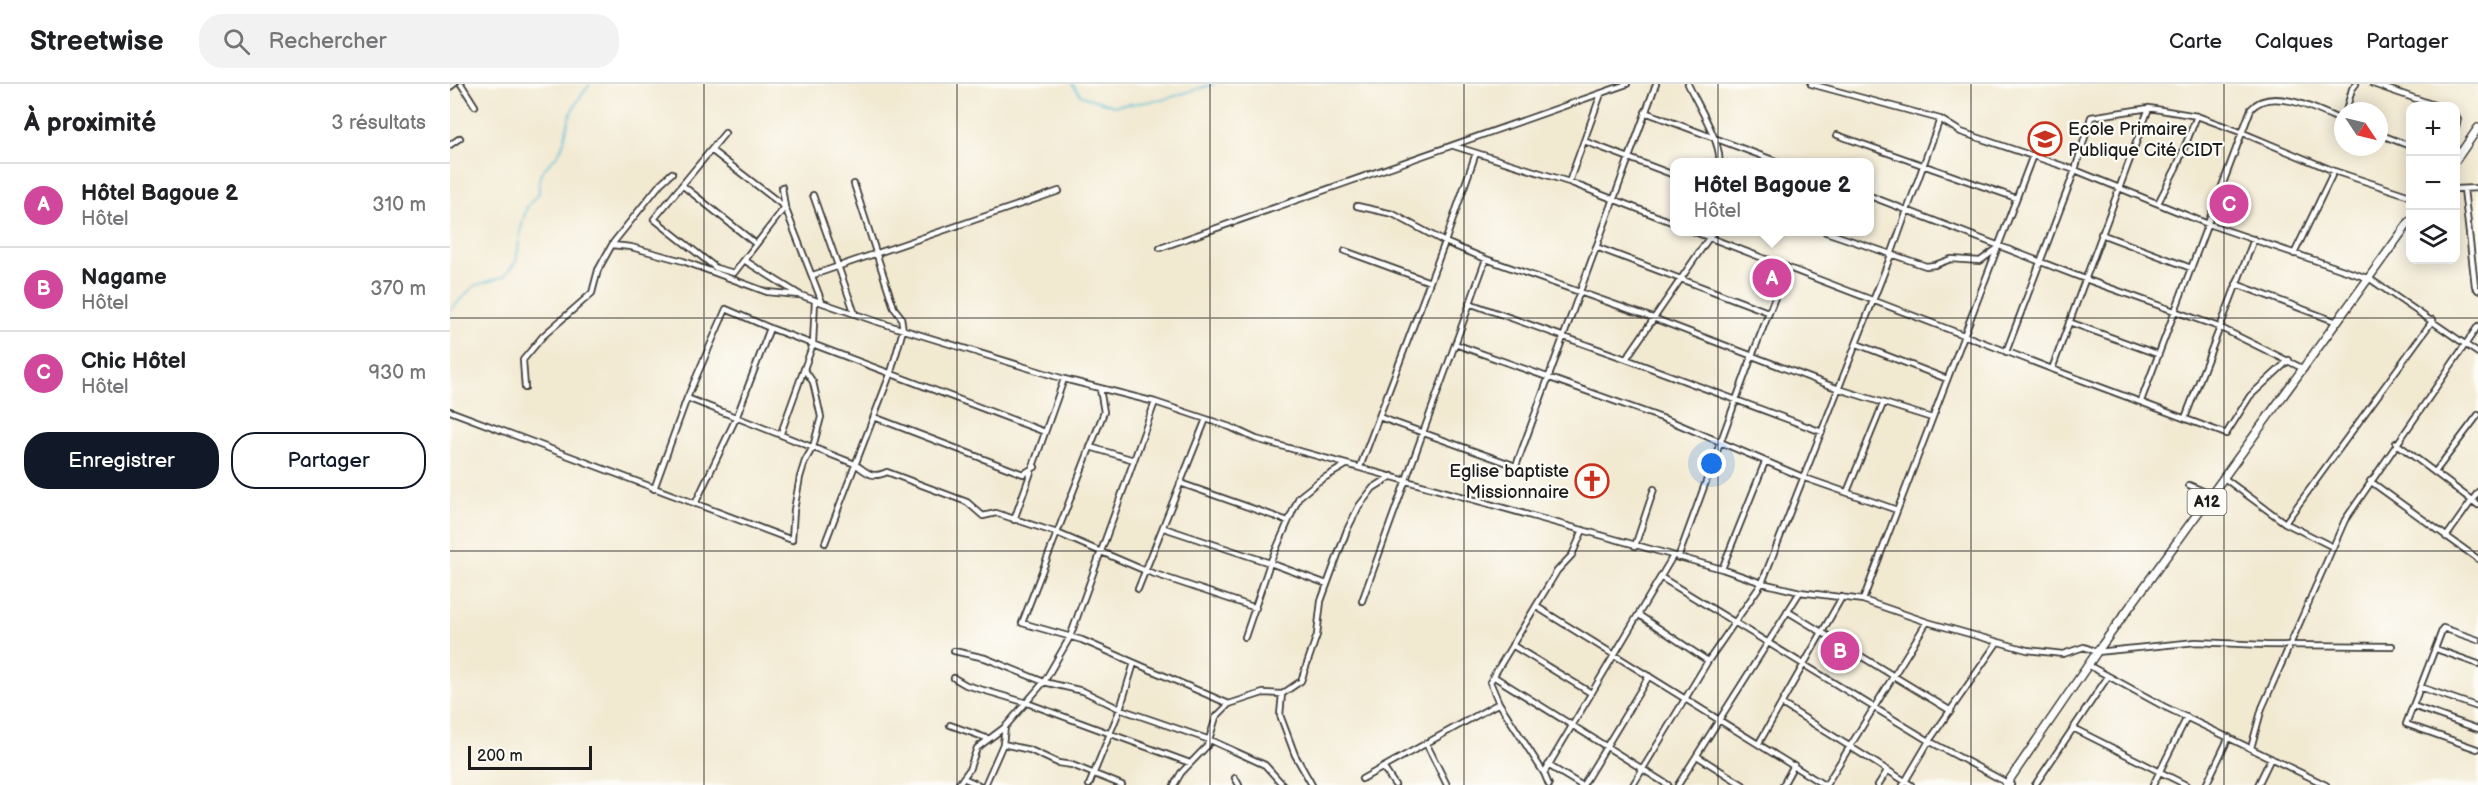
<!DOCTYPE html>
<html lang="fr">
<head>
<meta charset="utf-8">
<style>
  body { margin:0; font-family:"Balsamiq Sans",sans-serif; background:#f2f2f2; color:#202124 }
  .controls { position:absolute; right:18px; top:18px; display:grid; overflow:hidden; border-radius:12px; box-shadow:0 3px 15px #0003 }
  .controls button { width:54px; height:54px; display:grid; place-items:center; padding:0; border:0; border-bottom:2px solid #e0e0e0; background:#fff; color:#202124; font:30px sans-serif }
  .compass { position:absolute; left:1884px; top:18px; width:54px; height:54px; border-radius:50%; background:#fff; box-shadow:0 3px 15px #0003; rotate:125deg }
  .scale { position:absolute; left:18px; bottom:15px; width:124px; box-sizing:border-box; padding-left:6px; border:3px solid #1c1c1c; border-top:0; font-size:16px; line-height:21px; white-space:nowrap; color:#1c1c1c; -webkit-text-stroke:4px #fdfcf7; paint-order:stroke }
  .you { position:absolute; left:1262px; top:380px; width:21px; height:21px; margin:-15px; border:4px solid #fff; border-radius:50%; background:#1a73e8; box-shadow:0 0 0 9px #1a73e833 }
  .badge { display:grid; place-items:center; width:39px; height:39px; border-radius:50%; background:#111827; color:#fff; font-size:20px; font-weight:700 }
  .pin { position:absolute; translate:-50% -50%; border:3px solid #fff; box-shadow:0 2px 6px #0006 }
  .popup { position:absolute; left:1220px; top:74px; width:204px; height:78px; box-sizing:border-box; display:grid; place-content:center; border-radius:12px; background:#fff; filter:drop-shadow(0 2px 4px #0005); font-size:20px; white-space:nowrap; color:#757577 }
  .popup b { font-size:22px; color:#202124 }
  .popup::after { content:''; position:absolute; left:50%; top:100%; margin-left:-12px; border:12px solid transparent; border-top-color:#fff }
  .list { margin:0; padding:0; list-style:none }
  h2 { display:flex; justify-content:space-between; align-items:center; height:78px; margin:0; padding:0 24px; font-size:26px }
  h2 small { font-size:20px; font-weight:400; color:#757577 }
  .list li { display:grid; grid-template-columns:39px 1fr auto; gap:18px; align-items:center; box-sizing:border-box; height:84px; padding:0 24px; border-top:2px solid #e0e0e0 }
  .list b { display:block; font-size:22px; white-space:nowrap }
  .list p { margin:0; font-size:20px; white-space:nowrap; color:#757577 }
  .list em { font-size:20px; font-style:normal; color:#757577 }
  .actions { display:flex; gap:12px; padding:18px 24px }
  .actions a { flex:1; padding:14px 0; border:2px solid #111827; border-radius:24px; text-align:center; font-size:21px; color:#111827 }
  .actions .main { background:#111827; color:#fff }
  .icon { flex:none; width:33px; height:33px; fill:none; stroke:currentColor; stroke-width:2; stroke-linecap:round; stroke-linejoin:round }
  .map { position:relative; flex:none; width:2028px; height:701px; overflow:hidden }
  header { display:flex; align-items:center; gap:36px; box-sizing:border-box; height:84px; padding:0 30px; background:#fff; border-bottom:2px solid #e0e0e0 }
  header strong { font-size:28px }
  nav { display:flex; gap:33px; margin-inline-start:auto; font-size:21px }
  .search { width:420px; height:54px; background:#f2f2f2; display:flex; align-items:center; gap:15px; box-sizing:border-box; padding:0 21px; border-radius:24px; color:#757577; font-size:22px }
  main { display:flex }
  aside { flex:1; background:#fff }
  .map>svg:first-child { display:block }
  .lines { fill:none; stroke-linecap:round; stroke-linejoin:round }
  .stream { stroke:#5abdd9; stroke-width:1.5 }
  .street-casing { stroke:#3c3b37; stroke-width:8 }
  .primary-casing { stroke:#3c3b37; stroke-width:10 }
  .street { stroke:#fff; stroke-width:4.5 }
  .primary { stroke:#fff; stroke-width:7 }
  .grid { fill:none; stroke:#1c1c1c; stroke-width:1.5; stroke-opacity:0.55 }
  .labels { text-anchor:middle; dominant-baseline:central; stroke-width:4.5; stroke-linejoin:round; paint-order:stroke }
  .shield { fill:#fdfcf7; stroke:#605f5e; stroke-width:1.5 }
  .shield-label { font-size:16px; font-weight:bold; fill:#1c1c1c }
  .poi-label { font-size:18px; fill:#1c1c1c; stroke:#fdfcf7; text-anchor:start }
</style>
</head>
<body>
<header>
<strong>Streetwise</strong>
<div class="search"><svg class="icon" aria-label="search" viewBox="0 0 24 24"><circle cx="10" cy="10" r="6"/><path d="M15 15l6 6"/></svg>Rechercher</div>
<nav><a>Carte</a><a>Calques</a><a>Partager</a></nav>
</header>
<main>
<aside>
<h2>À proximité<small>3 résultats</small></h2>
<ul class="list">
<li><span class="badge" style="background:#d1479c">A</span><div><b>Hôtel Bagoue 2</b><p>Hôtel</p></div><em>310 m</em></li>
<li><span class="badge" style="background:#d1479c">B</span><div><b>Nagame</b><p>Hôtel</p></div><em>370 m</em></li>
<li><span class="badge" style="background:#d1479c">C</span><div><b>Chic Hôtel</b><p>Hôtel</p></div><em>930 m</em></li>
</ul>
<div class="actions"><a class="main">Enregistrer</a><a>Partager</a></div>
</aside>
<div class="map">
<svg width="2028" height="701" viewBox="0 0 2028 701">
  <rect width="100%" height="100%" fill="#fdfcf7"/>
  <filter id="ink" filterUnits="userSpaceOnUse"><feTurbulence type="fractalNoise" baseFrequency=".0167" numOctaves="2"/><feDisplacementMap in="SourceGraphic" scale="12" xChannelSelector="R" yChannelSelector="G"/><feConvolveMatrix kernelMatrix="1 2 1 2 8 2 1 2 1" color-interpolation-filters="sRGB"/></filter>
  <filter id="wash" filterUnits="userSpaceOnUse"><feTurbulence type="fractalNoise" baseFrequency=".008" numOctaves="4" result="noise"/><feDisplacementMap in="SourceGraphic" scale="24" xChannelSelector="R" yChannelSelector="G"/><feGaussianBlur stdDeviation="1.35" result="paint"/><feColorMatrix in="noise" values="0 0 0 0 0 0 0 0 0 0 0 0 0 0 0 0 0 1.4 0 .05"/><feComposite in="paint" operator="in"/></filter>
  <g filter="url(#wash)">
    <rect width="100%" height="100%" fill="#f2e9d1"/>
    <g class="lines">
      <path class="stream" d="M622,0L632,12L664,22L712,16L764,0
        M0,226L24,202L53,193L66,178L72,140L77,123L89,109C87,79 99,87 111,65C116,55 116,43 120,32C123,21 133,10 140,0"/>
    </g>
  </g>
  <g filter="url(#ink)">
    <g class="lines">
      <g class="street-casing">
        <path id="street" d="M11,0L25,22
          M1238,0C1246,18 1273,61 1269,79
          M1361,0L1490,35L1511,48L1625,86L1758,140L1920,195L2028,269
          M1923,0L1987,22
          M0,3L4,0
          M1896,27L1902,5L1906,0
          M1195,28L1331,79
          M2006,32L2008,35L2006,44
          M275,49L204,135L266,184L284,189
          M1929,50L1960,62
          M1387,51L1566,114
          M1134,57L1224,91
          M0,61L10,54
          M1004,62L1119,98L1224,139
          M2006,65L2010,69
          M261,66L335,123L284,189
          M1119,98L1151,10
          M232,101L306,160
          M332,103L335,123L372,218
          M2006,105L2028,104
          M2014,105L2025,202L2028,206
          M363,111L405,230
          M1420,112L1635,195L1769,243L1854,285
          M1708,119L1726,84L1747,32
          M907,122L943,130L995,158L1036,175L1203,234L1389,305L1482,334
          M1245,148L1602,285L1776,350L1800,312L1839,276
          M1376,148L1476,182L1485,181L1501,175L1530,177L1545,166
          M1651,150L1741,184
          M162,161L181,163L233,177L317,208L349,211
          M1146,163L1318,228
          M710,164L1177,0
          M895,167L980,198
          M1844,170L1884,87
          M294,176L350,211L425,237L614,295L705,318L780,343L806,355L1272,485L1312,499L1350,508L1413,516L1477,538L1577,566L1613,570L1634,563L1647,568L1746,558L1815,561L1942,562
          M363,191L609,107
          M1786,200L1887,238
          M1019,219L1176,275L1372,348
          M1619,238L1707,270
          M1005,260L1223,338L1355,394L1447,426
          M1407,260L1497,295
          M1556,268L1625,86L1641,33L1699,24L1747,32L1793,49L1884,87L1960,112
          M1176,275L1263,148
          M1602,285L1699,24
          M75,304L73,276L93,252L142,209L148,186L163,159L211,99L222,89
          M650,305L654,328L572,539L632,556L779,620
          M237,314L405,380C418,389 421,395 437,388L517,418L533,432L546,429L607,449L696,487L806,524
          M1691,317L1801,25C1821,1 1870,27 1893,37
          M0,327L342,456L344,426L350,393L355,377L363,363L371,333L363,298L354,285
          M424,333L573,390L585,383
          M929,333L1066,382L1206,0
          M1735,334L1804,155
          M331,349L363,260L365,216
          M1946,359L2028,421
          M640,363L684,376
          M910,383L995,158L1026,69
          M1985,388L2028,331
          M1774,394L1835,439L1883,463
          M1920,397L2028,475
          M730,399L838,437
          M1739,401L1762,411
          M204,405L237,314L276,225L320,244L595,348
          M1397,408L1433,320
          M245,420L287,332L320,244
          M564,436L614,295
          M1835,439L1983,236
          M714,444L820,479L877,500
          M1996,453L2028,408
          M375,459L441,288L453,246L451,233L444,224L404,100
          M1185,462L1204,405
          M1228,474L1302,272L1337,183
          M1272,485L1315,378
          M1212,494L1479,657L1561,701
          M688,505L756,335
          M1413,516L1583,71
          M912,517L1036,175
          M1087,523L1374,701
          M1337,527L1501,627
          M1189,531L1258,577
          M795,553L820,479L849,413L869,397L896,381
          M1062,561L1141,609
          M1986,565L2028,580
          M504,567L535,574L594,598L633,607L670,625L760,656L815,681L833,701
          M1638,581L1713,622L1876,701
          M1043,592L1218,701
          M504,594L516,601L577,619L740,679
          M1970,603L2028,623
          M832,610L830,631L845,671L862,701
          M1332,620L1461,701
          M1963,622L2028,645
          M500,641L539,655
          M1623,644L1736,701
          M976,659L997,701
          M1309,659L1392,513
          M553,660L580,666L608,679L622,681L672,701
          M1801,664L1812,624L1895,436L2028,242
          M2027,665L1956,640L1993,544L2028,556
          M1247,672L1293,701
          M1098,681L1131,701
          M933,683L945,701
          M1094,689L1223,472
          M513,694L529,701
          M785,694L789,701
          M912,695L1049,619
          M508,701L519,686L527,664L555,643
          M535,701L553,660L555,643L594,598L620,553L705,318
          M639,701L670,625L684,579
          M724,701L731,689L757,662L766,633L779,620L813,609L832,610L851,597L867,551L871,517L897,446L909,422L923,404L942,392
          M1099,701L1094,689L1049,619L1040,598L1107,487L1122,471L1133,446
          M1133,701L1199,592
          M1183,701L1258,577L1312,499L1441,171L1490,35
          M1228,701L1350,508
          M1333,701L1344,681
          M1376,701L1477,538
          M1428,701L1437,687
          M1453,701L1479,657L1547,559
          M1585,701L1657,594
          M1703,701L1737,633
          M1756,701L1779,653
          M1808,701L1821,674"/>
      </g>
      <g class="primary-casing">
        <path id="primary" d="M2006,76L2028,44
          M1556,701L1647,568L1960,137"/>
      </g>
      <use href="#street" class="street"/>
      <use href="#primary" class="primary"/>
    </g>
  </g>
  <path class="grid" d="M254,0V701M507,0V701M760,0V701M1014,0V701M1268,0V701M1521,0V701M1774,0V701M0,234H2028M0,467H2028"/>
  <defs>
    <g id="school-ring" transform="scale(1.725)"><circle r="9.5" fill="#fdfcf7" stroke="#c8321e" stroke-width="1.5"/><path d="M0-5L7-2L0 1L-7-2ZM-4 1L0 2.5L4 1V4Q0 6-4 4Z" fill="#c8321e"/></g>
    <g id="church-ring" transform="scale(1.725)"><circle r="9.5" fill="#fdfcf7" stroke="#c8321e" stroke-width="1.5"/><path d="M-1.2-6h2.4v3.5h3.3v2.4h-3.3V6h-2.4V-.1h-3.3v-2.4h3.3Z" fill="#c8321e"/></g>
  </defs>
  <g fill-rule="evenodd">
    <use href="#school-ring" x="1595" y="55"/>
    <use href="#church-ring" x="1142" y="397"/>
  </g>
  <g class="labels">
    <rect class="shield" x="1737.5" y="405" width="39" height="26" rx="4.5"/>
    <g class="shield-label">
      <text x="1757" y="418">A12</text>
    </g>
    <g class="poi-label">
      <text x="1618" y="45">Ecole Primaire<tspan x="1618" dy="21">Publique Cité CIDT</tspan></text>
      <text x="1119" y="387" text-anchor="end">Eglise baptiste<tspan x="1119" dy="21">Missionnaire</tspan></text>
    </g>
  </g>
</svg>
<div class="controls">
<button>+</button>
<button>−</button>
<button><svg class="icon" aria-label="layers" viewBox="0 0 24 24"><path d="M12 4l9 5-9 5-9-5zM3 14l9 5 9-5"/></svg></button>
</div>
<svg class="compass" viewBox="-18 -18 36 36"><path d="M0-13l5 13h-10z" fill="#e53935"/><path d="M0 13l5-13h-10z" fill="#757577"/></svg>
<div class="scale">200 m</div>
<div class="you"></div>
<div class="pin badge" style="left:1322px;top:194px;background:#d1479c">A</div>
<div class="popup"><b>Hôtel Bagoue 2</b>Hôtel</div>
<div class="pin badge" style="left:1390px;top:567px;background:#d1479c">B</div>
<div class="pin badge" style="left:1779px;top:120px;background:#d1479c">C</div>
</div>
</main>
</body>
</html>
